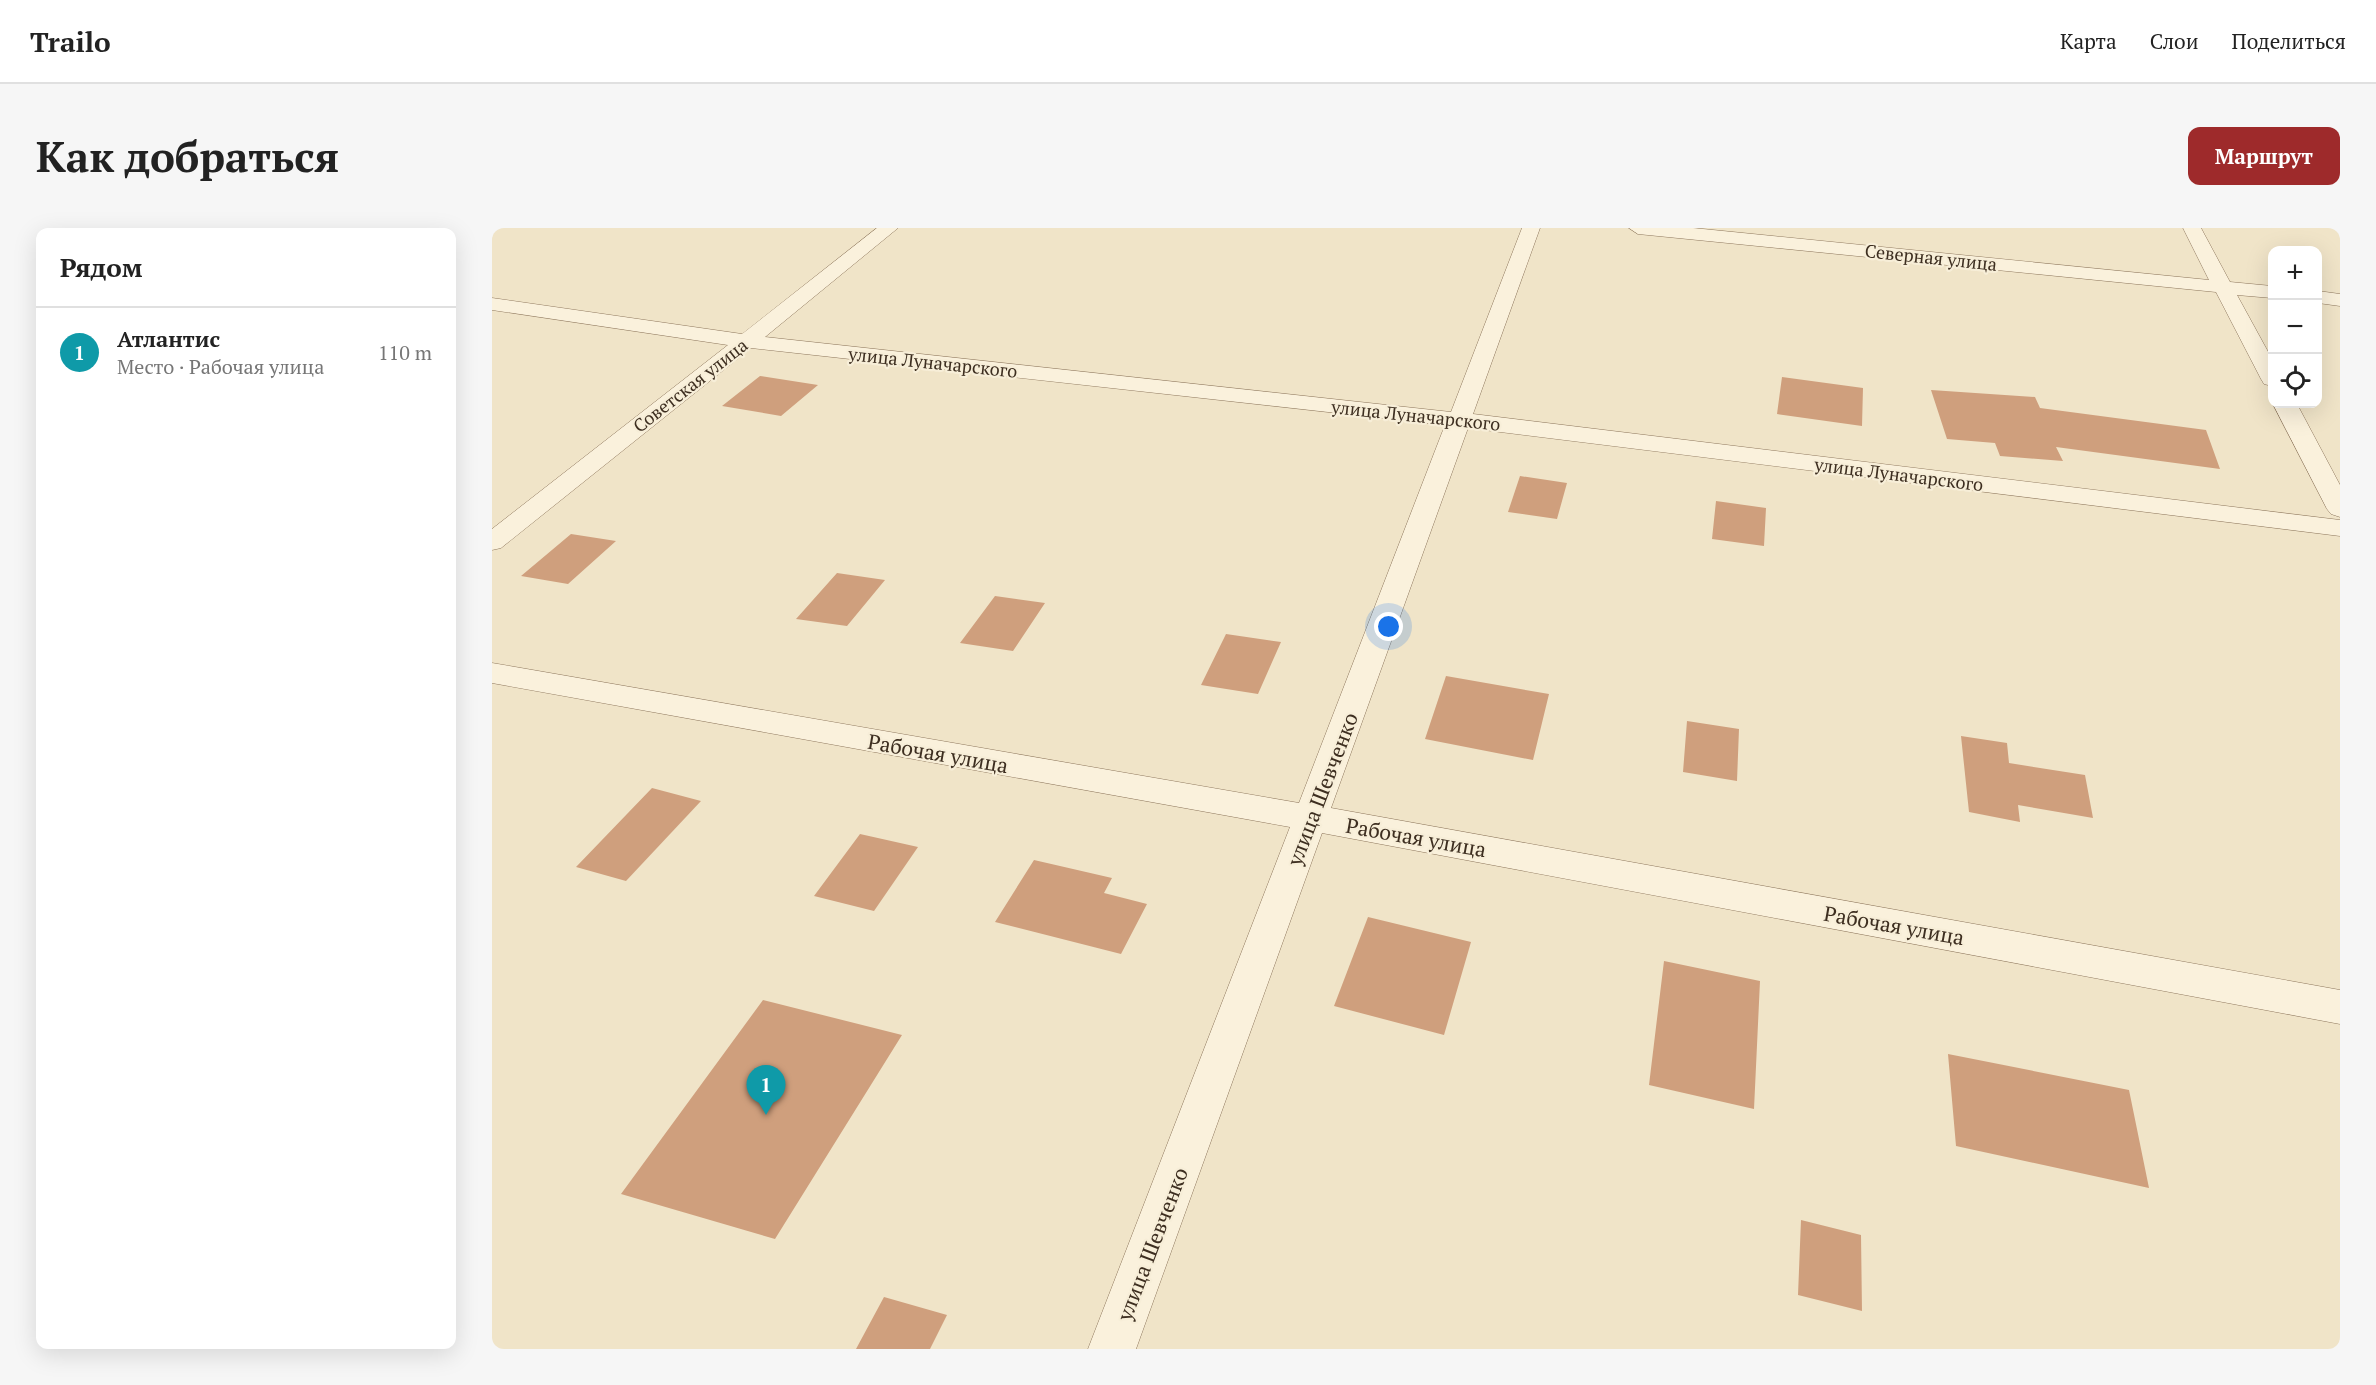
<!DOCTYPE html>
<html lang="ru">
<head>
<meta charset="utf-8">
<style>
  body { margin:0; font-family:"PT Serif",serif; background:#f6f6f6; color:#222 }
  .controls { position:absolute; right:18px; top:18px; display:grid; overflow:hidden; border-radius:12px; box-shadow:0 6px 24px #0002 }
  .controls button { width:54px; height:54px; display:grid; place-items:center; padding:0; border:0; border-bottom:2px solid #e0e0e0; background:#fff; color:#222; font:30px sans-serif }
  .you { position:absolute; left:897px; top:399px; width:21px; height:21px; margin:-15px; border:4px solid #fff; border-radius:50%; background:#1a73e8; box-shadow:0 0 0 9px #1a73e833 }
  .badge { display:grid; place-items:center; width:39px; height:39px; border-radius:50%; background:#9e2a2b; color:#fff; font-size:20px; font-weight:700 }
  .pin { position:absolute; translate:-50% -50px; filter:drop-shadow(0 2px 3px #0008) }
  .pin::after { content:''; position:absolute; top:32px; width:21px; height:18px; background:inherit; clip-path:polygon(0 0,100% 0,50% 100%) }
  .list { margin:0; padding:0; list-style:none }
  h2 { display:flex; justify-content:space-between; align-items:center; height:78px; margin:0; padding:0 24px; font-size:26px }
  h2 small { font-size:20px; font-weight:400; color:#767676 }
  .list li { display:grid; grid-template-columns:39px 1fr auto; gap:18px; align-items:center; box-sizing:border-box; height:90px; padding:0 24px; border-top:2px solid #e0e0e0 }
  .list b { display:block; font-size:22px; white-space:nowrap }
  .list p { margin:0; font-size:20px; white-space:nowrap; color:#767676 }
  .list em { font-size:20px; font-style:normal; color:#767676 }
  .icon { flex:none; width:33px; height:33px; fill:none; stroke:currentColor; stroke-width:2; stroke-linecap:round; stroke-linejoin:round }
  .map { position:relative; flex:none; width:1848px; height:1121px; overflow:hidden; border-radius:12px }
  header { display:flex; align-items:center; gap:36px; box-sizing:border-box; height:84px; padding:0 30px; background:#fff; border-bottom:2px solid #e0e0e0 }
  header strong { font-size:28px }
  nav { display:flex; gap:33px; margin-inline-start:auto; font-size:21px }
  .intro { display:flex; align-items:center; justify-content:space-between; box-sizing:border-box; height:144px; padding:0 36px }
  h1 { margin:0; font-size:42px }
  .button { padding:15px 27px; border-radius:12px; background:#9e2a2b; color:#fff; font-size:21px; font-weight:700 }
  main { display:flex; gap:36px; padding:0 36px }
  aside { flex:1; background:#fff; border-radius:12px; box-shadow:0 6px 24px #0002 }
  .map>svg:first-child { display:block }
  .building { fill:#cf9f7d }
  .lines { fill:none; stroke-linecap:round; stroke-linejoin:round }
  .minor-casing { stroke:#8d765c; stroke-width:1 }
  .minor { fill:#faf1dc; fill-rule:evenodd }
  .labels { text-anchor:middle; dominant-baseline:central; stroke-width:4.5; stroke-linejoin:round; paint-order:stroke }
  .far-street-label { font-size:18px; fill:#3d2e20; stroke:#f7eed8 }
  .street-label { font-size:21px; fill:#3d2e20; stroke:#f7eed8 }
</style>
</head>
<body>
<header>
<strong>Trailo</strong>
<nav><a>Карта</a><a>Слои</a><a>Поделиться</a></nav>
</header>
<div class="intro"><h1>Как добраться</h1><a class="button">Маршрут</a></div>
<main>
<aside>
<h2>Рядом<small></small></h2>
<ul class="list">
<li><span class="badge" style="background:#0f9aa8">1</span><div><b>Атлантис</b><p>Место · Рабочая улица</p></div><em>110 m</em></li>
</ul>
</aside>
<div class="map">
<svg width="1848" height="1121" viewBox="0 0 1848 1121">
  <rect width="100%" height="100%" fill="#f0e4c8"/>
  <path class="building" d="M268,148L326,157L289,188L230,178Z
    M1290,149L1371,160L1370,198L1285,186Z
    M1439,162L1543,169L1548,180L1714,202L1728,241L1564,219L1571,233L1508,228L1503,215L1455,211Z
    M1028,248L1075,255L1065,291L1016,284Z
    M1224,273L1274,280L1272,318L1220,311Z
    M79,306L124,313L76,356L29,348Z
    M345,345L393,352L355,398L304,391Z
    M503,368L553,375L521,423L468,415Z
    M734,406L789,414L766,466L709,457Z
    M954,448L1057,466L1041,532L933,511Z
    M1195,493L1247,501L1245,553L1191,544Z
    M1469,508L1515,515L1517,535L1593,547L1601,590L1526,577L1528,594L1477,584Z
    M160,560L209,573L134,653L84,639Z
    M368,606L426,619L382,683L322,668Z
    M542,632L620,650L612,665L655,676L629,726L503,694Z
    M876,689L979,714L952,807L842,778Z
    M1172,733L1268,753L1262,881L1157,857Z
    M271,772L410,807L283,1011L129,966Z
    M1456,826L1637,862L1657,960L1464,918Z
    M1309,992L1369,1007L1370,1083L1306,1067Z
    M392,1069L455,1087L438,1121H364Z"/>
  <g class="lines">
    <g class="minor-casing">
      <path id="minor" d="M385,0H406L273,109L959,184L1030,0H1048L981,186L1848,292V308L976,200L839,580L1848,762V796L830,605L644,1121H596L798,599L0,455V435L807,575L953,197L259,120L9,320L0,322V301L236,117L0,82V70L250,106Z
        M1137,0H1201L1717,52L1691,0H1709L1738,54L1780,58V70L1745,67L1780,131V158L1772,156L1769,151L1724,64L1146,6Z
        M1826,63L1848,66V78L1826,75Z
        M1781,176H1805L1848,257V289L1839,286L1835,281Z"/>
    </g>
    <use href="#minor" class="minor"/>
  </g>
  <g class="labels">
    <g class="far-street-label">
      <text transform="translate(1439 29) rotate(6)">Северная улица</text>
      <text transform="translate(441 134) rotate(6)">улица Луначарского</text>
      <text transform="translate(198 157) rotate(-38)">Советская улица</text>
      <text transform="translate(924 187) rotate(6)">улица Луначарского</text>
      <text transform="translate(1407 246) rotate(7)">улица Луначарского</text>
    </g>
    <g class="street-label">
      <text transform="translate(446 525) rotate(10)">Рабочая улица</text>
      <text transform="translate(830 561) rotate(-69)">улица Шевченко</text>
      <text transform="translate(924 609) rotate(10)">Рабочая улица</text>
      <text transform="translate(1402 697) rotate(10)">Рабочая улица</text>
      <text transform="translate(660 1016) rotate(-69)">улица Шевченко</text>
    </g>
  </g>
</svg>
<div class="controls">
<button>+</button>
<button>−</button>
<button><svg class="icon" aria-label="locate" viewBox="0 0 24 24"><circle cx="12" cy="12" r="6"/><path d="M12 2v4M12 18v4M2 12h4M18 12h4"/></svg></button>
</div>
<div class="you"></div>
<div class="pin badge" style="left:274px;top:887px;background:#0f9aa8">1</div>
</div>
</main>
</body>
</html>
